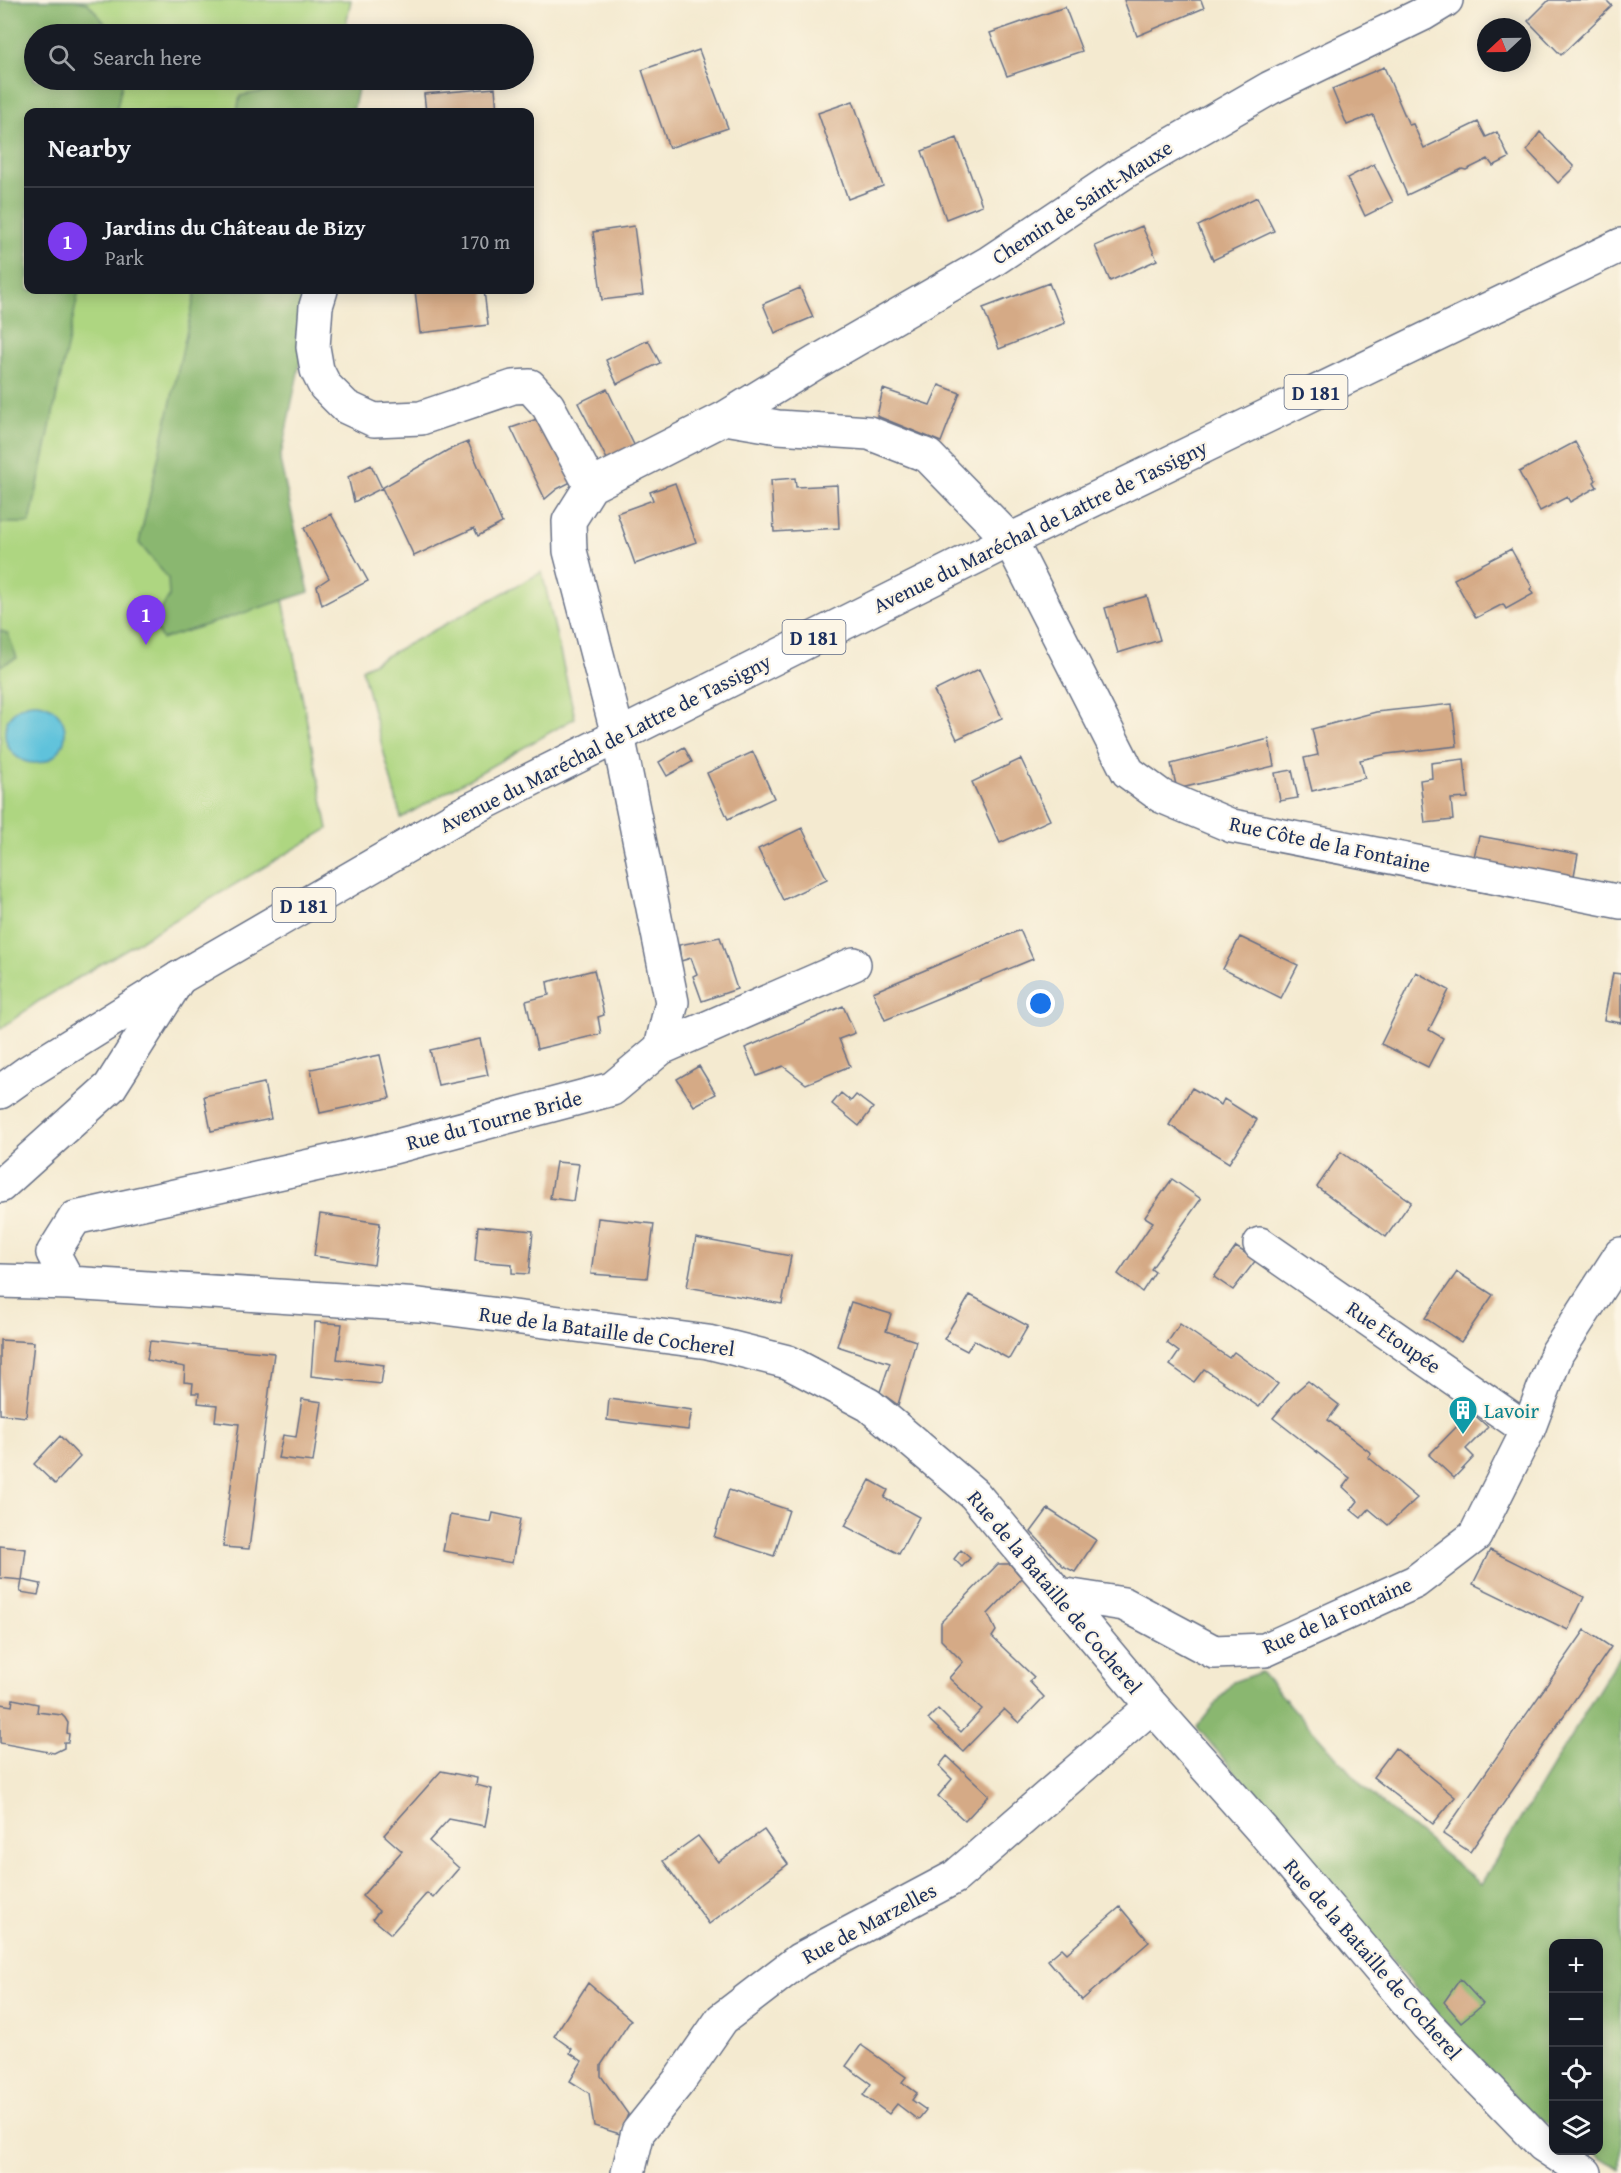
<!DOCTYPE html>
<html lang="en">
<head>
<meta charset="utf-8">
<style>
  body { margin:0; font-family:"Gentium Book Plus",serif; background:#20242c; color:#f1f3f6 }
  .controls { position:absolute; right:18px; bottom:18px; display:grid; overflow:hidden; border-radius:12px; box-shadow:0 3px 15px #0003 }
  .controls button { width:54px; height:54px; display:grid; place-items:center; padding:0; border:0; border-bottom:2px solid #363941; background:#171b24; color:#f1f3f6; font:30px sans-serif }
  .compass { position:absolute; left:1477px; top:18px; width:54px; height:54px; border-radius:50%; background:#171b24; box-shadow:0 3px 15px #0003; rotate:248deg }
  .you { position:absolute; left:1041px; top:1004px; width:21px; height:21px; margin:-15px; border:4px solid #fff; border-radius:50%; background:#1a73e8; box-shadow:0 0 0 9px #1a73e833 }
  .badge { display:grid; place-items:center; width:39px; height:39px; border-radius:50%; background:#7c3aed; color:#fff; font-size:20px; font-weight:700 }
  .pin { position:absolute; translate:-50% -50px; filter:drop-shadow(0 2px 3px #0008) }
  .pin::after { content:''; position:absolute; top:32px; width:21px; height:18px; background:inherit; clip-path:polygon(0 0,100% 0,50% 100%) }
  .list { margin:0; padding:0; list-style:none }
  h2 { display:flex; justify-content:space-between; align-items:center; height:78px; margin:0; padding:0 24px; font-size:26px }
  h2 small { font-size:20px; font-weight:400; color:#9ea1a6 }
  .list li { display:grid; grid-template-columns:39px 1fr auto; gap:18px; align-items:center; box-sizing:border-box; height:108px; padding:0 24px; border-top:2px solid #363941 }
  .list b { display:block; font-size:22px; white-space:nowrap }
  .list p { margin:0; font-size:20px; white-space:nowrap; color:#9ea1a6 }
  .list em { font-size:20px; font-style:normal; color:#9ea1a6 }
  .icon { flex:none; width:33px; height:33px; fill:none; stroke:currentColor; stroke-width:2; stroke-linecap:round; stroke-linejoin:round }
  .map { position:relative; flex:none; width:1621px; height:2173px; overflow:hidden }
  .search { position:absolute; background:#171b24; box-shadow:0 3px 15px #0003; left:24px; top:24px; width:510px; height:66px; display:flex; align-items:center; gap:15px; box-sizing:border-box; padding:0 21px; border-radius:33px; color:#9ea1a6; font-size:22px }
  .panel { position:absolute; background:#171b24; box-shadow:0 3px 15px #0003; left:24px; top:108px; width:510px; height:186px; border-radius:12px }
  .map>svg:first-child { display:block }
  .green { fill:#aed681; stroke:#648270; stroke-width:1.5 }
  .forest { fill:#8ab76f; stroke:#527366; stroke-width:1.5 }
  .water { fill:#5ec2db; stroke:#3c789c; stroke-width:1.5 }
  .building { fill:#d5aa86 }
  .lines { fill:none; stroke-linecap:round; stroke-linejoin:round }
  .minor-casing { stroke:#677086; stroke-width:36 }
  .major-casing { stroke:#677086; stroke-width:36 }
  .minor { stroke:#fff; stroke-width:33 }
  .major { stroke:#fff; stroke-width:33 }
  .labels { text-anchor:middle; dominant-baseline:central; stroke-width:4.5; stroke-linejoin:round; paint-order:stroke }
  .shield { fill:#fcf5e5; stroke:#5e6a86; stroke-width:1.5 }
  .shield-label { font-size:20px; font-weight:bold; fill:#1b2f5e }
  .street-label { font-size:21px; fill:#1b2f5e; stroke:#fcf5e5 }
  .culture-label { font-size:21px; fill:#0d838f; stroke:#fcf5e5; text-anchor:start }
</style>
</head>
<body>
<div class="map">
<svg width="1621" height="2173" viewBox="0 0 1621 2173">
  <rect width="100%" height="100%" fill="#fcf5e5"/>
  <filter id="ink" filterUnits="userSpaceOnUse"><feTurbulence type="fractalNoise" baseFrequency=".0167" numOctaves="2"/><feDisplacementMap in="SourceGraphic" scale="12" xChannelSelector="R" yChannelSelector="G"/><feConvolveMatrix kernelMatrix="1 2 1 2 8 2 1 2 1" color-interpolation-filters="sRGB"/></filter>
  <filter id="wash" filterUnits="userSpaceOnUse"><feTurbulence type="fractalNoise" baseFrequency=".008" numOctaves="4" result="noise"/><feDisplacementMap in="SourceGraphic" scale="24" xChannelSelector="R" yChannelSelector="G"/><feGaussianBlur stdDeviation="1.35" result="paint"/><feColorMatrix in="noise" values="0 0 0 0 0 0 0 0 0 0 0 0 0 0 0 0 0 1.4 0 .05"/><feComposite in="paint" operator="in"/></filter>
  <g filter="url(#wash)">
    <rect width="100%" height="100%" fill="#f4ead0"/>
    <path class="green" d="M0,0H351L344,34H34V80H335L328,112H28V290H292L256,461L328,829L39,1001L0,1029Z
      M542,572L575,718L401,818L362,669Z"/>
    <path class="forest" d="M0,0H74L88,3L114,34H34V80H123L116,112H28V290H79L30,523H0Z
      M326,80H360L353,112H237L240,96Z
      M196,290H315L280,460L309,592L162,639L153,624L169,596L168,578L139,543Z
      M0,630L8,634L17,658L0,666Z
      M1621,1653V1863L1619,1867L1621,1869V2170L1591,2151L1598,2150V1944H1554L1553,2127L1529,2111L1442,2020L1197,1727L1233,1682L1261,1672L1364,1788L1481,1884Z"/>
    <path class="water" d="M5 733a30 30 0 1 1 60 0a30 30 0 1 1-60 0Z"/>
    <g id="blocks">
      <path class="building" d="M1124,0H1201L1204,8L1137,36Z
        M1549,0H1606L1612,6L1561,55L1528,21Z
        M1065,7L1082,51L1007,76L990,33Z
        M699,50L728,128L669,148L642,70Z
        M1384,67L1409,125L1413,124L1424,148L1478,122L1486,137L1497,132L1509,158L1493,166L1488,159L1466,170L1462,169L1407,195L1373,115L1347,125L1332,89Z
        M495,88L497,112H426L424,94Z
        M853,101L883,186L848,199L818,113Z
        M1540,132L1574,167L1558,183L1527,150Z
        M957,138L982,205L946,219L922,151Z
        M1374,164L1393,202L1365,216L1347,178Z
        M1257,197L1274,231L1213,260L1198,226Z
        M634,226L643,295L602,300L593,232Z
        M1142,226L1157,260L1110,281L1095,246Z
        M1049,283L1065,323L999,349L983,308Z
        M800,288L813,317L775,333L763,304Z
        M415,290H484L488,325L420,333Z
        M648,340L660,363L617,384L606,360Z
        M939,385L960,393L941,442L877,416L883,389L930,405Z
        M607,389L636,449L609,463L578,403Z
        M540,418L573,481L557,489L545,499L511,428Z
        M468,442L502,523L478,536L474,528L414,556L382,488L354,502L348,477L371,465L382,488L448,450Z
        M1575,442L1596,480L1594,482L1597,487L1570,502L1567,497L1540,511L1519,472Z
        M795,478L796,487L837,485L839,528L774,532L771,480Z
        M675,483L696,542L635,564L617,513L653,500L650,492Z
        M331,514L368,581L322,605L317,586L329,578L304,528Z
        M1511,549L1532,587L1530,589L1533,594L1506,609L1503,604L1476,618L1454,579Z
        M1147,596L1160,640L1118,653L1105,608Z
        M979,669L1002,718L957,739L934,691Z
        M1452,704L1457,746L1387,754L1360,760L1365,778L1312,791L1304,758L1318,755L1312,729L1376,712Z
        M1269,739L1274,766L1177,789L1171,764Z
        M684,747L692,762L667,776L659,762Z
        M753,752L774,798L728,819L707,773Z
        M1021,759L1050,820L1000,843L972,782Z
        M1464,759L1468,798L1451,799L1453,820L1425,823L1420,780L1432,778L1431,763Z
        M1292,770L1298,798L1280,801L1275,773Z
        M802,828L827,879L783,900L758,849Z
        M1479,836L1578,854L1573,881L1473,861Z
        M1020,930L1033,959L885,1020L873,992Z
        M720,937L737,989L702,1001L693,976L697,974L691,958L681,961L679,945Z
        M1240,937L1298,965L1281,998L1223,969Z
        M594,970L604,1015L598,1017L601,1034L537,1049L526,1001L549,995L547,982Z
        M1416,972L1449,990L1429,1030L1443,1038L1428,1067L1381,1044Z
        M1613,973L1621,974V1023L1604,1020Z
        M843,1006L855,1033L839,1039L850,1066L806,1084L783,1066L757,1076L745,1048Z
        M480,1039L488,1075L438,1085L430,1050Z
        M380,1055L390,1098L320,1113L311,1069Z
        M699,1066L716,1094L694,1106L677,1079Z
        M264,1083L271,1119L211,1131L204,1096Z
        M1192,1088L1221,1105L1224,1099L1257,1120L1229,1163L1169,1125Z
        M841,1093L851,1101L856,1095L873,1108L859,1126L832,1104Z
        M1341,1152L1411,1202L1386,1237L1317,1187Z
        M556,1162L579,1164L573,1201L550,1198Z
        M1172,1179L1201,1199L1151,1269L1155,1272L1142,1292L1118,1274L1153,1222L1145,1217Z
        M320,1214L380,1223L374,1265L314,1256Z
        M598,1218L654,1224L647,1278L591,1274Z
        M478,1226L533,1231L529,1274L512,1273V1264L475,1261Z
        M696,1238L791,1256L782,1304L687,1287Z
        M1236,1247L1256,1260L1233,1290L1214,1277Z
        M1457,1272L1493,1295L1461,1342L1425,1318Z
        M970,1295L1028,1326L1009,1359L974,1340L967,1351L944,1339Z
        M851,1302L891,1314L886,1331L916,1341L898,1405L880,1392L890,1363L837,1346Z
        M315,1322L342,1324L337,1359L384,1365L381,1384L311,1376Z
        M1180,1324L1229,1358L1234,1352L1278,1384L1259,1407L1204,1369L1194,1382L1170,1365L1179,1352L1167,1343Z
        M0,1340L34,1342L26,1417L0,1414Z
        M150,1341L274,1353L249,1549L223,1547L239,1424L215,1421L217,1405L198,1403L199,1393H192L193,1383L184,1382L185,1367L147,1360Z
        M1308,1381L1339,1405L1328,1420L1371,1453L1368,1457L1417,1498L1388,1525L1369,1509L1361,1518L1351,1510L1358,1501L1343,1487L1350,1478L1273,1418L1293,1394Z
        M302,1399L322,1402L313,1462L278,1458L283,1435L296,1437Z
        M609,1399L692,1410L688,1430L607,1420Z
        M1471,1412L1488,1427L1466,1449L1474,1457L1454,1478L1429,1455Z
        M60,1436L80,1457L55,1484L34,1464Z
        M870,1480L888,1490L884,1498L919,1517L899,1554L845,1526Z
        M729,1490L789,1510L774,1556L714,1537Z
        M1048,1509L1096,1540L1075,1572L1063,1566L1031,1532Z
        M493,1513L520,1519L512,1563L443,1551L450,1515L491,1522Z
        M0,1546L26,1549L22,1580L0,1578Z
        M961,1550L970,1558L962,1567L954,1559Z
        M1490,1550L1584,1597L1568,1630L1473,1584Z
        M998,1564H1010L1022,1578L988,1614L996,1631L992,1637L1034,1677L1029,1681L1044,1697L1019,1723L1004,1709L963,1751L928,1719L938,1709L961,1732L982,1709L949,1678L963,1662L941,1640V1622Z
        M22,1580L41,1584L38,1595L20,1592Z
        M1585,1630L1611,1647L1470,1852L1443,1834Z
        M13,1699L38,1704L37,1712L62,1715L65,1718L68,1723L67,1733L69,1734L68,1742H64V1748L54,1753L0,1743V1704L12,1706Z
        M1395,1748L1455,1797L1433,1824L1373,1777Z
        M947,1756L989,1795L965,1821L938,1796L952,1779L939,1766Z
        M441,1771L477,1778L476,1785L492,1789L485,1826L449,1819L429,1841L459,1868L433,1898L427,1893L391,1934L373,1919L379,1911L362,1896L402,1851L384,1835Z
        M764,1830L788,1864L709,1924L663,1861L698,1836L718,1862Z
        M1120,1907L1149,1942L1082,2000L1048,1960L1062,1948L1067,1953Z
        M1460,1979L1483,2004L1461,2022L1444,2002Z
        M588,1983L631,2020L601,2065V2076L628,2114L620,2134L594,2126L589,2093L570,2081L582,2061L570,2053L572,2049L554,2036Z
        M861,2045L906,2077L902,2082L917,2093L912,2100L926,2110L918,2120L897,2104L889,2114L863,2095L871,2084L846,2066Z"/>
    </g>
  </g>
  <g filter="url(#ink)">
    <use href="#blocks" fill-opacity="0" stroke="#677086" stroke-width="1.5"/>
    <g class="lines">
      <g class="minor-casing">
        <path id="minor" d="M321,290L316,306L313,347L317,370L325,386L346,407L374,420L421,418L513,387L530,386L548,406L591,486
          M725,418L815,363L990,262L1126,171L1270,88L1423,14L1446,0
          M661,1048L854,964
          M0,1186L110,1087L179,978
          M1260,1244L1528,1430
          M0,1281L69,1283L420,1305L708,1342L788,1362L869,1405L974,1494L1152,1706L1263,1831L1427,2025L1543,2145L1585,2173
          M69,1283L53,1253L75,1218L382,1150L612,1089L661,1048L672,1002L618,735L570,551L569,521L591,486L725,418L778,427L869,433L928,456L1010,540L1128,772L1161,796L1232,826L1621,902
          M1059,1594L1124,1604L1214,1652L1265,1650L1415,1582L1475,1536L1528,1430L1557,1353L1621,1254
          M628,2173L638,2132L679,2081L722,2019L799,1960L955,1877L1152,1706"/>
      </g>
      <g class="major-casing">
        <path id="major" d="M0,1092L28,1072L179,978L460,815L1010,540L1621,245"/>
      </g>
      <use href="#minor" class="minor"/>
      <use href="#major" class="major"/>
    </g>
  </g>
  <defs>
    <g id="building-pin" transform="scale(1.5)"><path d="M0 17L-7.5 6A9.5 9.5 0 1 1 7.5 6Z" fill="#0f9aa8" stroke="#fcf5e5"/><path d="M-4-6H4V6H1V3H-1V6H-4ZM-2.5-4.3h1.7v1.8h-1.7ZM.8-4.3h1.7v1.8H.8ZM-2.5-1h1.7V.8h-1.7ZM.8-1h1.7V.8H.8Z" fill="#fff"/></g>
  </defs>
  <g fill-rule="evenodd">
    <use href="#building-pin" x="1463" y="1410"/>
  </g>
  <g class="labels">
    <g class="shield">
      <rect x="1284.5" y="375" width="63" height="34" rx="4.5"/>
      <rect x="782.5" y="620" width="63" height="34" rx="4.5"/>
      <rect x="272.5" y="888" width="63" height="34" rx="4.5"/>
    </g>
    <g class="shield-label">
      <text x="1316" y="392">D 181</text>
      <text x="814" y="637">D 181</text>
      <text x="304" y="905">D 181</text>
    </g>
    <g class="street-label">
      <text transform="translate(1082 202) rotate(-33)">Chemin de Saint-Mauxe</text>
      <text transform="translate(1040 526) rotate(-26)">Avenue du Maréchal de Lattre de Tassigny</text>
      <text transform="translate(605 743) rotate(-27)">Avenue du Maréchal de Lattre de Tassigny</text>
      <text transform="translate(1330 844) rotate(12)">Rue Côte de la Fontaine</text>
      <text transform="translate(494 1120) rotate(-15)">Rue du Tourne Bride</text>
      <text transform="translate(607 1331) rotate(8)">Rue de la Bataille de Cocherel</text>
      <text transform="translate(1394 1337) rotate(35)">Rue Etoupée</text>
      <text transform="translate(1055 1592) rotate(50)">Rue de la Bataille de Cocherel</text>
      <text transform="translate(1337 1615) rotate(-24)">Rue de la Fontaine</text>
      <text transform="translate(869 1923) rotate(-28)">Rue de Marzelles</text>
      <text transform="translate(1373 1959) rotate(49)">Rue de la Bataille de Cocherel</text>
    </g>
    <g class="culture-label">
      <text x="1484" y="1410">Lavoir</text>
    </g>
  </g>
</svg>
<div class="controls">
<button>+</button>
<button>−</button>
<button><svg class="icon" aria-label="locate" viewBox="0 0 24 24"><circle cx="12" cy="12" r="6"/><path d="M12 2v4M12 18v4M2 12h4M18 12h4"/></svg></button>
<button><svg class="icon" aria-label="layers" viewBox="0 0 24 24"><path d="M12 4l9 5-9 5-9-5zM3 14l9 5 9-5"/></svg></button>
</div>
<svg class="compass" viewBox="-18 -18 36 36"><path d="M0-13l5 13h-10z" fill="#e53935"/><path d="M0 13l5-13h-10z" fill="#9ea1a6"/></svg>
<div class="you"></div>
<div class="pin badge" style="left:146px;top:645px">1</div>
<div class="search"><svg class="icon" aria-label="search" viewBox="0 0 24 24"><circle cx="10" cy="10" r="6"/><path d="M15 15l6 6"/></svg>Search here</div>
<section class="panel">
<h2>Nearby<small></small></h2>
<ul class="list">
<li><span class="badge">1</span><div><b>Jardins du Château de Bizy</b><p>Park</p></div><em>170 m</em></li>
</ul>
</section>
</div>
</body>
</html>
